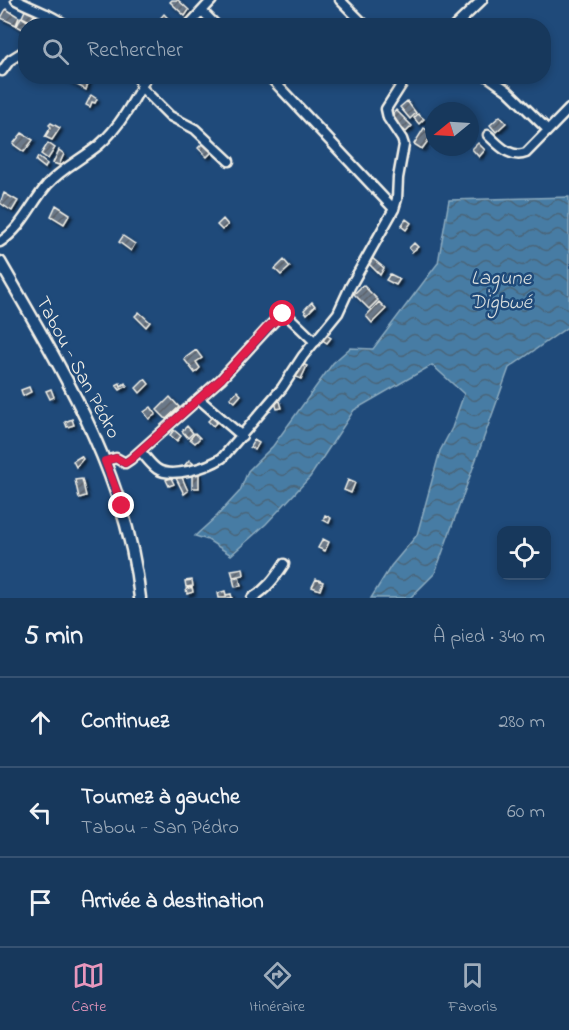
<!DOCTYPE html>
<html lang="fr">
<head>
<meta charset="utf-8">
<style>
  body { margin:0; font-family:"Indie Flower",sans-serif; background:#203f62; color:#f1f3f6 }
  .controls { position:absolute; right:18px; bottom:18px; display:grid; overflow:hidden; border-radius:12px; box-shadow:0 3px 9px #0003 }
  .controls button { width:54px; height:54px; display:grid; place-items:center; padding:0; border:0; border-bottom:2px solid #365272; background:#17385c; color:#f1f3f6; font:30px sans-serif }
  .compass { position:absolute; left:425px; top:102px; width:54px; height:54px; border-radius:50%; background:#17385c; box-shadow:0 3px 9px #0003; rotate:252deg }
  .stop { position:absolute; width:18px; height:18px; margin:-14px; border:4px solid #e11d48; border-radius:50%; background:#fff }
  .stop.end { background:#e11d48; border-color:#fff; box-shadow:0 2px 6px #0008 }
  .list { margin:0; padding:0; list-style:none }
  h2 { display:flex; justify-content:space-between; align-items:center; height:78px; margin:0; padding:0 24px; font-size:26px }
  h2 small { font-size:20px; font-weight:400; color:#9eacbb }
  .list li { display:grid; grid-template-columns:39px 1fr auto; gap:18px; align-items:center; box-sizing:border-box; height:90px; padding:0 24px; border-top:2px solid #365272 }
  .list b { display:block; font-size:22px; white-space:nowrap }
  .list p { margin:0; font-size:20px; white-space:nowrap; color:#9eacbb }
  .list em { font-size:20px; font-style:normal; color:#9eacbb }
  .icon { flex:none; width:33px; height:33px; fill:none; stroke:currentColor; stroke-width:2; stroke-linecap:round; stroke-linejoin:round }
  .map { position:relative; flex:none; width:569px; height:598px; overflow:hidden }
  .search { position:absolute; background:#17385c; box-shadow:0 3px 9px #0003; left:18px; right:18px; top:18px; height:66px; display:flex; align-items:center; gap:15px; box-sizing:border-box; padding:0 21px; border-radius:24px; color:#9eacbb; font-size:22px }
  .sheet { height:348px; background:#17385c }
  nav { display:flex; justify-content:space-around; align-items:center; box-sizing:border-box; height:84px; border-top:2px solid #365272; background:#17385c; font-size:16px; color:#9eacbb }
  nav a { display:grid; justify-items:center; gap:3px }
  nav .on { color:#e797bd }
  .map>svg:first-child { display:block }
  .water { fill:url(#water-waves); stroke:#8cabbf; stroke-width:1.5 }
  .building { fill:url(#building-hatch); stroke:#f4f1e8; stroke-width:1.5; filter:url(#shadow) }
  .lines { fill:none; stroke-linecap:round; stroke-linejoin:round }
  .minor-casing { stroke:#f4f1e8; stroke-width:13 }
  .major-casing { stroke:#f4f1e8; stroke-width:15 }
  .minor { stroke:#1f4a7a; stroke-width:8 }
  .major { stroke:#1f4a7a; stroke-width:10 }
  .route { stroke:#e11d48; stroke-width:8 }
  .labels { text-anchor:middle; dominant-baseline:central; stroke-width:5; stroke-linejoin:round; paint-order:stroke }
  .street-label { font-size:20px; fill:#f4f1e8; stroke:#1f4a7a }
  .water-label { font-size:21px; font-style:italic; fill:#dadfde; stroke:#1f4a7a }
</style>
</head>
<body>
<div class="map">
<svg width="569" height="598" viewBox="0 0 569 598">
  <defs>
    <pattern id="water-waves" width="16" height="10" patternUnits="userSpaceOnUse" patternTransform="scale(1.5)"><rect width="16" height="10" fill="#477ca4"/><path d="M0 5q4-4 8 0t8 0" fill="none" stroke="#48657a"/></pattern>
    <pattern id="building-hatch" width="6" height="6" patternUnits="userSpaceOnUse" patternTransform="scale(1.5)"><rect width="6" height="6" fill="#6a7888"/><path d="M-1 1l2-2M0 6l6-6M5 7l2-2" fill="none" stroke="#5b626a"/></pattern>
    <filter id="shadow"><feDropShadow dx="2.5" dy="2.5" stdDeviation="1.5" flood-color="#0009"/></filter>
  </defs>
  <rect width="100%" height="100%" fill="#1f4a7a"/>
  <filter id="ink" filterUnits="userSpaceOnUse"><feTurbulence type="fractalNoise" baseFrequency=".0167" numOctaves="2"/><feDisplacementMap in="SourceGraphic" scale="12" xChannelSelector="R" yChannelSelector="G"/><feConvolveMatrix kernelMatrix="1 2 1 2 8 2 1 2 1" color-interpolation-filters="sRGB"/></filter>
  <g filter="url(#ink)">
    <path class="water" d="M569,197V326L509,368L435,573L410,598H371L391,566L417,535L440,451L452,428L464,394L432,365L354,410L310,477L266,524L231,555L208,540L195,536L217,516L240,491L248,471L273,446L333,363L350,348L373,349L438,263L449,200Z"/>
    <path class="building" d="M172,0H178L189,10L185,16L170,2Z
      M26,8L35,14L30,21L22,17Z
      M6,9L19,17L16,25L1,18Z
      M164,14L175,26H160L157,22Z
      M35,16L40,20L37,26L31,23Z
      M21,17L30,23L29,26H26V31L17,26Z
      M61,76H84L89,80L86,90Z
      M91,95L97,99L95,103L92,102L90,107L86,105Z
      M407,101L416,113L410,119L400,107Z
      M396,110L412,126L406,132L390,117Z
      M418,114L424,119L419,124L414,118Z
      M500,116L506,123L496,132L490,125Z
      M51,123L60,128L52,140L45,137L51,127L49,125Z
      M424,128L433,134L422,149L414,144Z
      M22,133L33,140L24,152L13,144Z
      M204,142L213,151L207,157L198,148Z
      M48,143L55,148L48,159L41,154Z
      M478,143L485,150L479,157L472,149Z
      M59,150L64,154L59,165L53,163Z
      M38,157L47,164L45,168L36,161Z
      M4,193L18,201L12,211L0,203Z
      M56,205L70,214L64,224L51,216Z
      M223,219L228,225L222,230L217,225Z
      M406,219L411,223L406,230L401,226Z
      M123,236L135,244L131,251L119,242Z
      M414,243L418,247L412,252L409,248Z
      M372,258L384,268L380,275L368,263Z
      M284,260L290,267L281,275L275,269Z
      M390,274L400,279L396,285L386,280Z
      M363,285L378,300L369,309L354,294Z
      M312,302L315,306L307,314L304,310Z
      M379,302L386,309L372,323L366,316Z
      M139,312L150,322L146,327L135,316Z
      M325,334L331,338L327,343L321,339Z
      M196,350L202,358L196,362L200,368L195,373L184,359Z
      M300,363L307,366L301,379L294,376Z
      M145,379L149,384L140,393L136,388Z
      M120,383L121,386L125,383L127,386L120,390L116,385Z
      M29,387L31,392L23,396L21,390Z
      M51,389L54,397L50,399L46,391Z
      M237,391L241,395L235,402L230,398Z
      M170,397L179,407L166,419L157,410Z
      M280,401L282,408L277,409L275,402Z
      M151,407L156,414L149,419L144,412Z
      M213,416L218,421L213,426L208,421Z
      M72,419L74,425L67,427L65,422Z
      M187,426L193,433L188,438L182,431Z
      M174,430L181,436L177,441L170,435Z
      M195,433L200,438L195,443L190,439Z
      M254,440L259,443L255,450L250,447Z
      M81,456L83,459L76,467L73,461Z
      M189,460L194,464L189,469L185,465Z
      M192,471H199V488H192Z
      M180,473L188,491L184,494L175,476Z
      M171,478L174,484L169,486L166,480Z
      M82,479L86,496L79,498L75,480Z
      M348,480L355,483L351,493L344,490Z
      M325,515L331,518L329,523L323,520Z
      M323,539L329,542L325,551L318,548Z
      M243,568L244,575L233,577L231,570Z
      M239,577L241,586L235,587L233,579Z
      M316,579L323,582L320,590L312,587Z
      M192,580L193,586L186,587L185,581Z
      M192,587L193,592L187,594L186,589Z
      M225,591L226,595L231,594L232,598H219L218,593Z"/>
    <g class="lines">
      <g class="minor-casing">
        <path id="minor" d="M16,0C33,9 51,14 67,26
          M340,0L366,26
          M202,11L217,26
          M41,26L47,14
          M188,26L212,0
          M455,26L482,0
          M2,71L10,60L26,50
          M139,76L141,87L170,116L195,129L229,161
          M269,76L394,209
          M487,76L508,91L548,130
          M488,135C499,145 510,159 526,153L569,109
          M0,242C22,228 31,204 47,185C62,168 82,159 99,145C120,127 134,100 147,76
          M199,399L242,436
          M140,451C145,456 150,464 157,469C172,479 208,467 222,458L282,388L303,356L338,313L350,287L394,209L397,199L398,178L404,145L402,139L388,118L386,109L407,76
          M105,461L116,458L125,463L131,459L221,379L279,316L287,315L315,342
          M252,598C267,589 275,578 284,564"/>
      </g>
      <g class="major-casing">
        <path id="major" d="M0,262C61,368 127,474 140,598"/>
      </g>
      <use href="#minor" class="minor"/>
      <use href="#major" class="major"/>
    </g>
  </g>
  <g class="lines" filter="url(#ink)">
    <path class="route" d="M122,506L105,461L116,458L125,463L131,459L221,379L267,328L283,314"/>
  </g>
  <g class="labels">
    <g class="street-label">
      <text transform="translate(77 368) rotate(62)">Tabou - San Pédro</text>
    </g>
    <g class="water-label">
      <text x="501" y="279">Lagune<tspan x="501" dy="24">Digbwé</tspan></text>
    </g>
  </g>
</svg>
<div class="controls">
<button><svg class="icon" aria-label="locate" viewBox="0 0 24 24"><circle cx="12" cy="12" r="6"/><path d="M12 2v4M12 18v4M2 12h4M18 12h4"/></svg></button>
</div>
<svg class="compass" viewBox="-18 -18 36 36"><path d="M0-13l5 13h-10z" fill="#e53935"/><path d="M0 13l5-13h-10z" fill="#9eacbb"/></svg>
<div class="stop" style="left:283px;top:314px"></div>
<div class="stop end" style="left:122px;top:506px"></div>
<div class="search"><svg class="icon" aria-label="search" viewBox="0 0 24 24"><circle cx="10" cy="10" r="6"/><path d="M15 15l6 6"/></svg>Rechercher</div>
</div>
<section class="sheet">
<h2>5 min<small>À pied · 340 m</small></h2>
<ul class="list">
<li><svg class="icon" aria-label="ahead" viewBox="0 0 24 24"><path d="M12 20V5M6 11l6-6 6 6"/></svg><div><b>Continuez</b></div><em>280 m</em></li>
<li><svg class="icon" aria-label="left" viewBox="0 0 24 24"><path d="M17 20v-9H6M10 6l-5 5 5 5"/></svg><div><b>Tournez à gauche</b><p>Tabou - San Pédro</p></div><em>60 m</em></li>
<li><svg class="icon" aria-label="arrive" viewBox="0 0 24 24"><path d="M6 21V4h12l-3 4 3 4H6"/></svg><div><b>Arrivée à destination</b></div></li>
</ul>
</section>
<nav>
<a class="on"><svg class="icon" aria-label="map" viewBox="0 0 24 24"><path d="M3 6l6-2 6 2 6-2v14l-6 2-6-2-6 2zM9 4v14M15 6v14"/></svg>Carte</a>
<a><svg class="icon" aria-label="directions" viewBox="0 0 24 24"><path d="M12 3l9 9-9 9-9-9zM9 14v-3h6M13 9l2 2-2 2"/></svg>Itinéraire</a>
<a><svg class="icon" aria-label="saved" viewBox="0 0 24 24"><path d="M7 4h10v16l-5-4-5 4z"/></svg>Favoris</a>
</nav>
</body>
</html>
